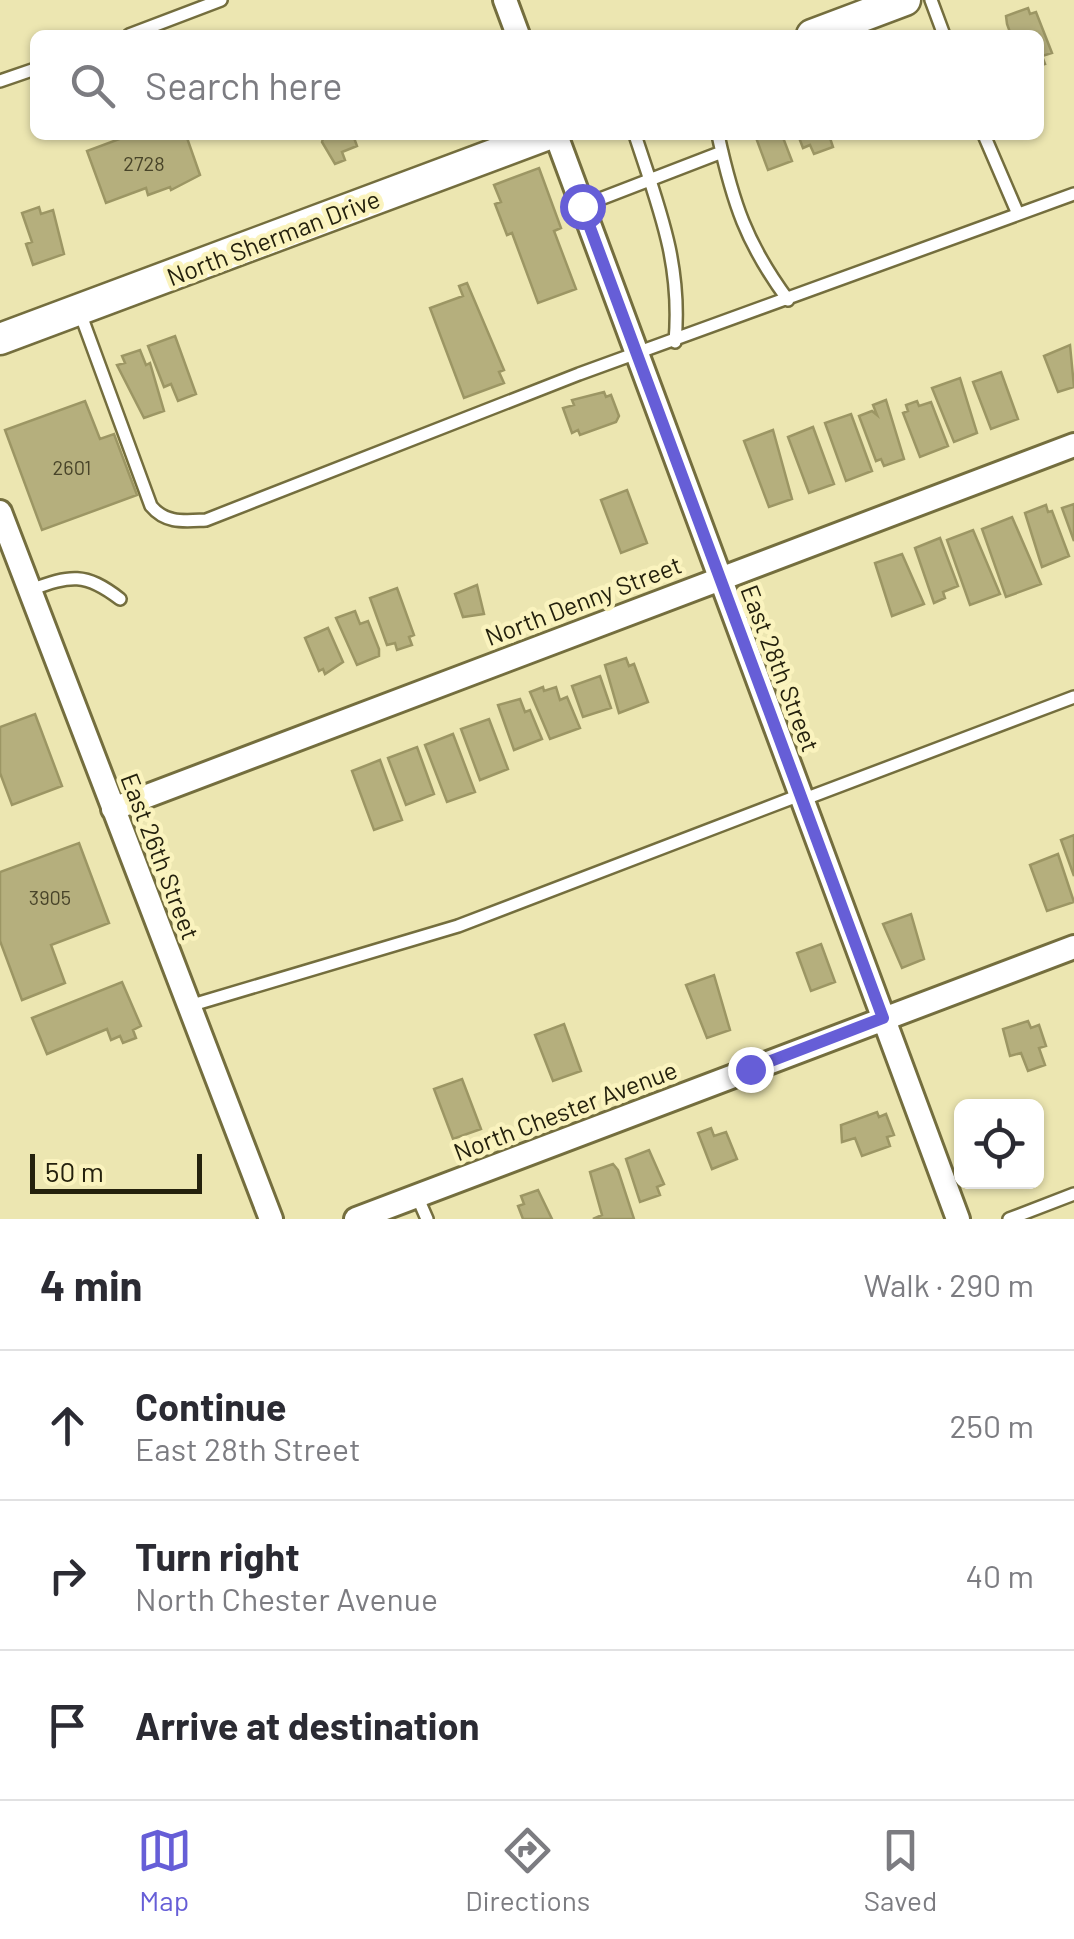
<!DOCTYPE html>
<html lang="en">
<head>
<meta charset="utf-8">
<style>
  body { margin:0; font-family:Barlow,sans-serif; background:#f7f7f7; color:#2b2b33 }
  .controls { position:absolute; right:30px; bottom:30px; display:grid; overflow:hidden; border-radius:15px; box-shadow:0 2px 8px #0004 }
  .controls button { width:90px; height:90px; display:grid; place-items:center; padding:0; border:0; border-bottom:2px solid #e1e1e2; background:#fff; color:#2b2b33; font:50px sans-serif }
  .scale { position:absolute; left:30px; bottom:25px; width:172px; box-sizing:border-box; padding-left:10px; border:5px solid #24210d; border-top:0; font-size:28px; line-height:35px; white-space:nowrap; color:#24210d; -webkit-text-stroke:8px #faf3be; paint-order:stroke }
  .stop { position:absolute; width:30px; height:30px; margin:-22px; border:8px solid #665ed7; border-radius:50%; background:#fff }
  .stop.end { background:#665ed7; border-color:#fff; box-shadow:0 2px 10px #0008 }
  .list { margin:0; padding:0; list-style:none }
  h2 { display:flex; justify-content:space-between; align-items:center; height:130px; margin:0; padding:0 40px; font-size:42px }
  h2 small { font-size:32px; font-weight:400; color:#7c7c81 }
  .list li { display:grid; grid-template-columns:65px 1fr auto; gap:30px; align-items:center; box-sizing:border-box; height:150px; padding:0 40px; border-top:2px solid #e1e1e2 }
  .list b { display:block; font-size:38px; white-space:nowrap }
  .list p { margin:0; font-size:32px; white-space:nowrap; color:#7c7c81 }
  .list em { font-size:32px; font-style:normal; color:#7c7c81 }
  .icon { flex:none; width:55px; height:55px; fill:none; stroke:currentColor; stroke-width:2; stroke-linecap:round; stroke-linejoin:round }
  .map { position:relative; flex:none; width:1074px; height:1219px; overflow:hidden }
  .search { position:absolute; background:#fff; box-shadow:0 2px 8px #0004; left:30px; right:30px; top:30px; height:110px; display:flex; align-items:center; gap:25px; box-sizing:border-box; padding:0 35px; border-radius:15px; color:#7c7c81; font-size:38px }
  .sheet { height:580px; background:#fff }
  nav { display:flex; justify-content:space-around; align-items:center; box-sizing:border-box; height:140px; border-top:2px solid #e1e1e2; background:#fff; font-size:28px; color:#7c7c81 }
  nav a { display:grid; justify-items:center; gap:5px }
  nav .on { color:#665ed7 }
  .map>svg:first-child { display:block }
  .building { fill:#b5af7d; stroke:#9c9664; stroke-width:2.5 }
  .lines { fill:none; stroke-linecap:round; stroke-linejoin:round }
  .lane-casing { stroke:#746e3e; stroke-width:16 }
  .street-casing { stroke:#746e3e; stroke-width:28 }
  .secondary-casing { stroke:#746e3e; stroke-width:35 }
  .lane { stroke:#fff; stroke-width:11 }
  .street { stroke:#fff; stroke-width:22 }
  .secondary { stroke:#fff; stroke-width:30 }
  .route { stroke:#665ed7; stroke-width:12 }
  .labels { text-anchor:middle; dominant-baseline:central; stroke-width:9; stroke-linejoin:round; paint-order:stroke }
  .number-label { font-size:20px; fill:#484429 }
  .street-label { font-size:25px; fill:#24210d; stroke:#faf3be }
</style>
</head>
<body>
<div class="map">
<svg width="1074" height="1219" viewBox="0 0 1074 1219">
  <rect width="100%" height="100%" fill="#ece6b1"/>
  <path class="building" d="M1028,8L1030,14L1036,12L1052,53L1042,56L1045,64L1039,66V35H1011L1007,24L1006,16Z
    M130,135H186L200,175L171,190L170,187L148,195L146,188L106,203L87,151Z
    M324,135H353L357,146L342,152L345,160L335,164L322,142Z
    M755,135H782L792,161L768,170Z
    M798,135H829L833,147L814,154L810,145L803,148Z
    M539,168L561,228L554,231L576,289L538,303L512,233L507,235L495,204L501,202L494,185Z
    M39,207L41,214L53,210L64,254L33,265L26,244L32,242L22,213Z
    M467,283L504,370L499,372L504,383L464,398L430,308L463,296L459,286Z
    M175,336L196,394L178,401L171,384L164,387L148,346Z
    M1070,345L1074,387L1058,392L1044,356Z
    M140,350L146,365L150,363L164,411L144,418L117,365L125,363L122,356Z
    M1001,372L1018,419L991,429L973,382Z
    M960,378L977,433L954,442L932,388Z
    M604,392L606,397L611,395L619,416L616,422L580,435L578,430L572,433L563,408L574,405L572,400Z
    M886,400L904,459L884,466L881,459L876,461L859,416L872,411L877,415L873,405Z
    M85,401L100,439L114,434L137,495L42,530L5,430Z
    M917,401L919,406L931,402L948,446L920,457L903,413L908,411L906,405Z
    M851,414L872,471L846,481L825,423Z
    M813,427L834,484L809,493L788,437Z
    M773,430L792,499L769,507L744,441Z
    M627,490L647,543L621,553L601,500Z
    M1074,504V541L1062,508Z
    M1046,505L1048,512L1052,511L1069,556L1042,567L1025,513Z
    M1012,517L1041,584L1006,597L982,529Z
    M973,530L1000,594L970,605L947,540Z
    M940,538L958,586L943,592L945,598L934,603L915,548Z
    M902,554L924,604L892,616L875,563Z
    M477,585L484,614L463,617L455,594Z
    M397,588L414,635L409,637L412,645L397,650L395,643L387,645L370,598Z
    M355,611L360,624L368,621L379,649V656L357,665L336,618Z
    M328,628L343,662L325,674L323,669L319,671L305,638Z
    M626,658L629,666L634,664L648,702L619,713L605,665Z
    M600,676L611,708L583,717L572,686Z
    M543,687L544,691L556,687L560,700L567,697L580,728L550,739L530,692Z
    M520,699L525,712L530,710L542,739L514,750L498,705Z
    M35,714L62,786L12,805L0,773V727Z
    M489,719L508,769L480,780L461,729Z
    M453,734L475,792L447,802L425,745Z
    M417,747L434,794L406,805L388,758Z
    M380,760L402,820L374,830L352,771Z
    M1074,835V876L1061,840Z
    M79,843L109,923L51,945L65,983L22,1000L0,941V872Z
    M1058,854L1074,902L1047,911L1030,865Z
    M911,914L924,959L902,968L883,924Z
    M821,944L835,982L811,991L797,953Z
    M714,975L730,1030L707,1038L686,985Z
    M122,982L141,1026L133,1030L136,1038L123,1043L120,1036L111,1040L107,1029L47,1054L32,1018Z
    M1028,1021L1031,1028L1039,1025L1046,1046L1039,1048L1045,1065L1028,1071L1021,1053L1010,1056L1003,1029Z
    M564,1024L581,1071L553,1081L535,1035Z
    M462,1079L481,1129L453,1139L434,1089Z
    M877,1112L879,1117L886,1114L894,1135L887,1137L890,1146L862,1156L855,1138L842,1142L841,1125Z
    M711,1128L714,1136L726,1132L737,1159L712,1169L698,1133Z
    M649,1150L664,1184L657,1187L660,1195L640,1202L626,1159Z
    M613,1164L618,1170L634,1219H593L602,1215L590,1172Z
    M538,1190L552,1219H523L518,1206L524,1204L521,1196Z"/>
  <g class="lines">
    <g class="lane-casing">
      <path id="lane" d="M931,0L944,35
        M129,35L221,0
        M0,81L35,69
        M635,135C659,208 682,264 675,342
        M718,135C733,203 746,243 788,300
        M984,135L1018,214
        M582,206L722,152
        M79,310L151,506C166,524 184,521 206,520L579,374L1074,194
        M30,590C71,575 85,572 120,599
        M802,800L1074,697
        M189,1006L458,926L800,795
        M417,1196L427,1219
        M1009,1219L1074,1194"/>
    </g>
    <g class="street-casing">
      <path id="street" d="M505,0L518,35
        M556,135L958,1219
        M0,512L271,1219
        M113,809L1074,445
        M356,1219L1074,947"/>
    </g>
    <g class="secondary-casing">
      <path id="secondary" d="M812,35L905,0
        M0,339L546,135"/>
    </g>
    <use href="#lane" class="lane"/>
    <use href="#street" class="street"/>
    <use href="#secondary" class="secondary"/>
  </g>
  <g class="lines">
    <path class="route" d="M582,206L883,1018L750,1069"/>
  </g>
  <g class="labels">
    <g class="number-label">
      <text x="144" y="163">2728</text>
      <text x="72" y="467">2601</text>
      <text x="50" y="897">3905</text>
    </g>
    <g class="street-label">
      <text transform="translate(273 237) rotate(-21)">North Sherman Drive</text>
      <text transform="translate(583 600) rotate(-21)">North Denny Street</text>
      <text transform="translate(781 668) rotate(69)">East 28th Street</text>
      <text transform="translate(161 856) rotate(69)">East 26th Street</text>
      <text transform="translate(565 1110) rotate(-21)">North Chester Avenue</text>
    </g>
  </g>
</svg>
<div class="controls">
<button><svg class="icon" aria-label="locate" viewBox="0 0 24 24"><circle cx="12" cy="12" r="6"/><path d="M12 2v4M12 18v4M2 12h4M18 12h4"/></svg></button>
</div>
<div class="scale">50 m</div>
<div class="stop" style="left:582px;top:206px"></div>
<div class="stop end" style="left:750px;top:1069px"></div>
<div class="search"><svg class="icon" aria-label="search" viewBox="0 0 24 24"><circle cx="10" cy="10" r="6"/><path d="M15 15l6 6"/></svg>Search here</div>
</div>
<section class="sheet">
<h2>4 min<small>Walk · 290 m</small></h2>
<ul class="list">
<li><svg class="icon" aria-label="ahead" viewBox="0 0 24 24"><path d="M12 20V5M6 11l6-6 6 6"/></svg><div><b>Continue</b><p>East 28th Street</p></div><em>250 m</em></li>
<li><svg class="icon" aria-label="right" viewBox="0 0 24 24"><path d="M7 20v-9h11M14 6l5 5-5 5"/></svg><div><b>Turn right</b><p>North Chester Avenue</p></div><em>40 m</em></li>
<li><svg class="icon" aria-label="arrive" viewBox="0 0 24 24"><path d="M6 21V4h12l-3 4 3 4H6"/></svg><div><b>Arrive at destination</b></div></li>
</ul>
</section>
<nav>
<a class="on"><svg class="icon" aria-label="map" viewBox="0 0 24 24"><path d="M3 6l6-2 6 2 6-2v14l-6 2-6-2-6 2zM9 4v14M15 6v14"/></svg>Map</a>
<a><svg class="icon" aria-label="directions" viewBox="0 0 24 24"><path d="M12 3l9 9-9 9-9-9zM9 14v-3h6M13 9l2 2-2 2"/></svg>Directions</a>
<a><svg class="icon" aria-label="saved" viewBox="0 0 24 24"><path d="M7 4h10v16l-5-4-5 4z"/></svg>Saved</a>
</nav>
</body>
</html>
